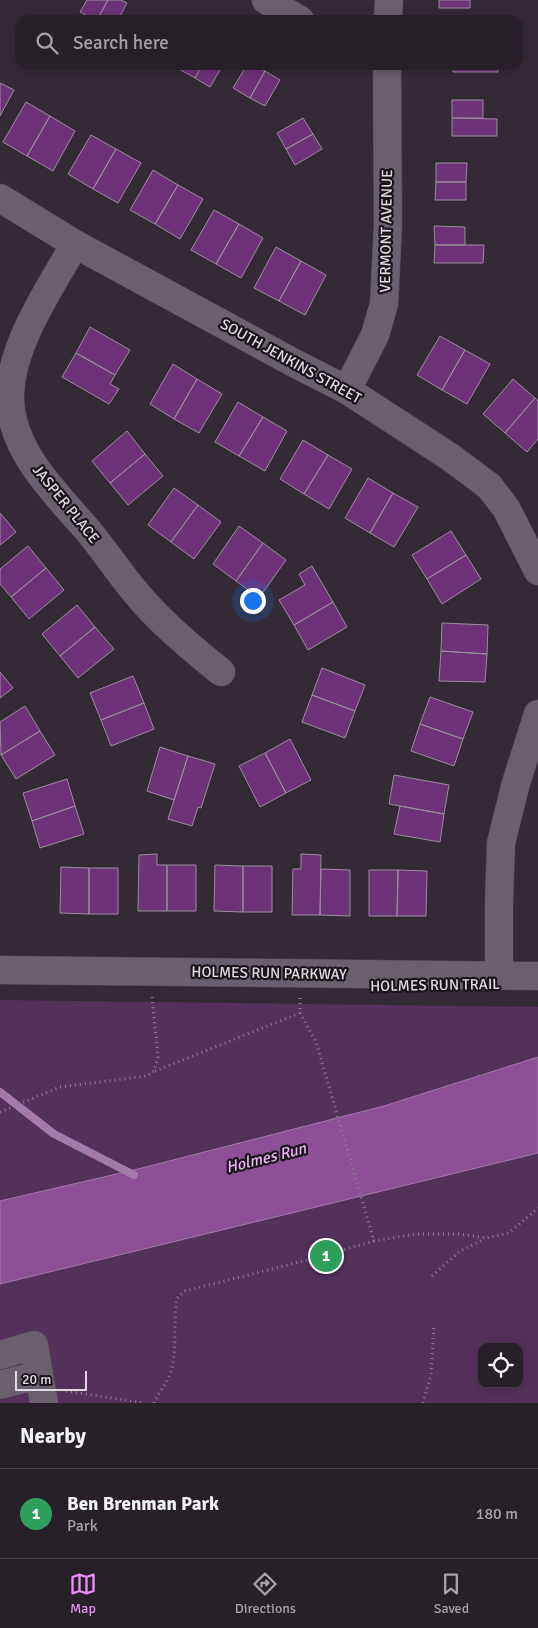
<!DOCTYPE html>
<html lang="en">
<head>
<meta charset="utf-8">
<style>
  body { margin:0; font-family:Signika,sans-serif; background:#2f2830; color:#f1f3f6 }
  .controls { position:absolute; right:15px; bottom:15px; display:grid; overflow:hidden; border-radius:10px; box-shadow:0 2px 12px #0003 }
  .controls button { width:45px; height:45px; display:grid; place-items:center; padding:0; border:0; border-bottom:1px solid #433e45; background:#272028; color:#f1f3f6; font:25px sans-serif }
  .scale { position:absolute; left:15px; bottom:12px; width:72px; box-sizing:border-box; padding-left:5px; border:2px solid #e0dae1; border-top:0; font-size:14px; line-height:18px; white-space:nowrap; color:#e0dae1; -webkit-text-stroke:4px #19151a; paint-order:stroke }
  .you { position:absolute; left:252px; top:600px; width:18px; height:18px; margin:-12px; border:4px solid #fff; border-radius:50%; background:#1a73e8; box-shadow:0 0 0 8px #1a73e833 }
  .badge { display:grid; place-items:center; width:32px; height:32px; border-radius:50%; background:#eb8dfb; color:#fff; font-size:16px; font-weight:700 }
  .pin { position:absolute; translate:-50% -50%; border:2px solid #fff; box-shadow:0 1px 5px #0006 }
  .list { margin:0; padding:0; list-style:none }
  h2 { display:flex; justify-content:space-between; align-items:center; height:65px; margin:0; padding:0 20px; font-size:21px }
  h2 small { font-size:16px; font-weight:400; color:#a4a3a8 }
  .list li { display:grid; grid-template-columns:32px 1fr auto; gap:15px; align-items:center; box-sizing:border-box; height:90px; padding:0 20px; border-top:1px solid #433e45 }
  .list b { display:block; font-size:19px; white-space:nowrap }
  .list p { margin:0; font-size:16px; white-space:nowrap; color:#a4a3a8 }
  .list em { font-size:16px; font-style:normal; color:#a4a3a8 }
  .icon { flex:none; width:28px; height:28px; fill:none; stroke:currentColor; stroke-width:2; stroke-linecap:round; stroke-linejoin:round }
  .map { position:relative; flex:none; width:538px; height:1403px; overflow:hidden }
  .search { position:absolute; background:#272028; box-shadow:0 2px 12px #0003; left:15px; right:15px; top:15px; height:55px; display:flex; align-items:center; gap:12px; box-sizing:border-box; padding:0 18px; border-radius:15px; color:#a4a3a8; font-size:19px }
  .sheet { height:155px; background:#272028 }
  nav { display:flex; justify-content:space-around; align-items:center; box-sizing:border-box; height:70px; border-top:1px solid #433e45; background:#272028; font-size:14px; color:#a4a3a8 }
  nav a { display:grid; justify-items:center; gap:2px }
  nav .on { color:#eb8dfb }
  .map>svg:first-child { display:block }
  .green { fill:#54315a; fill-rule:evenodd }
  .water { fill:#8d5097; stroke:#a679ad }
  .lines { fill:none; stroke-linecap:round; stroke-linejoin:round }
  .stream { stroke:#a679ad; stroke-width:8 }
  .building { fill:#6d3277; stroke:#9a8e9c }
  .minor-casing { stroke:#4f4750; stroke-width:29 }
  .path { stroke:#8b838d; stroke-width:3; stroke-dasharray:1 4; stroke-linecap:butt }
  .minor { stroke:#6a5f6c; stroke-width:28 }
  .labels { text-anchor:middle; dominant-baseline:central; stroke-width:4.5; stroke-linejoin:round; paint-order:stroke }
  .street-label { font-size:15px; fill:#e0dae1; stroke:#19151a }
  .water-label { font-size:16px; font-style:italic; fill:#f3b1fe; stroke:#19151a }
</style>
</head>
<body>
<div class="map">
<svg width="538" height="1403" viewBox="0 0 538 1403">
  <rect width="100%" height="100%" fill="#342a36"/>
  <path class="green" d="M0,1000L538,1007V1057L384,1106L138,1169L0,1201Z
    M538,1153V1403H0V1284ZM482,1347H519V1384H482Z"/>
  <path class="water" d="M538,1057V1153L0,1284V1201L138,1169L384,1106Z"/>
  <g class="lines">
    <path class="stream" d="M0,1092L54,1134L134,1175"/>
  </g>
  <path class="building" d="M87,0H108L97,20H94L80,12Z
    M108,0H121L127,3L118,20H97Z
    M439,0H470V8H439Z
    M181,65H202L195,78L179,69Z
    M202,65H223L210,87L195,78Z
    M247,65H255L265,71L250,98L233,88Z
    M453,65H498V72H453Z
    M265,71L280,80L265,106L250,98Z
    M0,83L14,90L0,116Z
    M452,100H483V118H452Z
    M26,102L50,116L27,156L3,142Z
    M50,116L75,131L53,171L27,156Z
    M303,118L313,134L286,149L277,133Z
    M452,118L497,119V136H452Z
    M313,134L322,149L295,165L286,149Z
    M91,135L116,149L93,189L68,174Z
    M116,149L141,163L118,203L93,189Z
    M436,163H467L466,182H436Z
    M153,170L178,185L155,224L130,210Z
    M436,182H466V200H435Z
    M178,185L203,199L180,239L155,224Z
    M214,210L239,224L216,264L191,250Z
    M239,224L263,238L241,278L216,264Z
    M434,226L465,227V245H435Z
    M435,245H484L483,263H434Z
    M276,247L301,261L279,301L254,288Z
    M301,261L326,275L305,315L279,301Z
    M90,327L130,350L115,375L76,353Z
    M440,336L465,350L442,390L417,375Z
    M465,350L490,364L467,404L442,390Z
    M76,353L115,375L110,384L119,389L109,404L62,377Z
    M173,364L197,379L174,419L150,404Z
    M197,379L222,394L199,433L174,419Z
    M513,379L535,398L505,433L483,414Z
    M535,398L538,401V439L527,452L505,433Z
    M238,402L263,417L239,456L215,442Z
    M263,417L287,431L265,471L239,456Z
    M127,431L145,454L110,483L92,461Z
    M303,440L328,455L304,494L280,479Z
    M145,454L163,476L128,505L110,483Z
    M328,455L352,469L329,509L304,494Z
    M368,478L393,493L370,533L345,518Z
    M174,488L198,505L171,542L148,525Z
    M393,493L418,507L394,547L370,533Z
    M198,505L221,522L194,559L171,542Z
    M0,513L16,532L0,545Z
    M239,526L263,543L236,581L213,564Z
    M451,531L466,555L427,579L412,555Z
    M263,543L286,560L259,598L236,581Z
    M28,546L46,568L11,597L0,584V569Z
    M466,555L481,579L442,604L427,579Z
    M312,566L333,602L294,625L279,600L305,585L299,574Z
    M46,568L64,590L29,619L11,597Z
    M333,602L347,627L308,650L294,625Z
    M77,605L95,627L60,656L42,634Z
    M442,623L488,625L487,654L441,651Z
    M95,627L114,649L78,678L60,656Z
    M441,651L487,654L485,682L439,681Z
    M322,668L365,685L355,711L312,695Z
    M0,672L13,688L0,698Z
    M133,676L144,703L101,720L90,693Z
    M312,695L355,711L345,738L302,722Z
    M430,697L473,712L463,739L420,724Z
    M144,703L154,729L111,746L101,720Z
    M25,706L40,731L1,755L0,722Z
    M420,724L463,739L454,766L411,751Z
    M40,731L55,755L16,779L1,755Z
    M290,739L311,780L286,793L265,753Z
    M160,747L188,756L174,800L147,791Z
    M265,753L286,793L260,807L239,766Z
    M188,756L215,764L201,808L198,807L192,826L168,819Z
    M394,775L449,785L444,814L389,804Z
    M67,779L75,806L32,821L23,793Z
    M75,806L84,834L40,848L32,821Z
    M400,806L444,814L440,842L394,834Z
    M157,854V865H167V911H138L139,855Z
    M301,854L321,855L320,915H292L293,869H301Z
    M167,865H196V911H167Z
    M215,865L243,866V912L214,911Z
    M243,866H272V912H243Z
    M61,867L89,868V914L60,913Z
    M89,868H118V914H89Z
    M321,869L350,870V916L320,915Z
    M369,870H398L397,916H369Z
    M398,870L427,871L426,916H397Z"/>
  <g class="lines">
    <g class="minor-casing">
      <path id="minor" d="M266,0L300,20
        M388,20L389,0
        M0,198L75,244L296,364L347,390L450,457L489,486L506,508L538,571
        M75,244C50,288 9,347 10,399C12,454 57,494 90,533C108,555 124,580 143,601C167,628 194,650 221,672
        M347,390L375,335L384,304L388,225L387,65
        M0,970L538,976
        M499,976V904L501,843L516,783L538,714
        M0,1355L34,1345L44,1403
        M0,1385L39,1375"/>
    </g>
    <path class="path" d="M300,998V1013L316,1042L374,1241L416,1234H459L486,1238L509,1233L538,1208
      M155,1071L300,1013
      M0,1112L60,1087L147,1076L154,1071L158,1057L152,997
      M432,1276L460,1251L485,1239
      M66,1391L144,1403
      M154,1403C159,1391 169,1381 172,1368C177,1345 173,1321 177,1298L185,1291L319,1257L374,1241
      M423,1403L431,1375L434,1324"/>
    <use href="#minor" class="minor"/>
  </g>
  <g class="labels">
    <g class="street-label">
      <text transform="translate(386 231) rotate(-89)">VERMONT AVENUE</text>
      <text transform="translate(291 361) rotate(29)">SOUTH JENKINS STREET</text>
      <text transform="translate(66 504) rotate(51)">JASPER PLACE</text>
      <text transform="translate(269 973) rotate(1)">HOLMES RUN PARKWAY</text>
      <text transform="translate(435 985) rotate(-1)">HOLMES RUN TRAIL</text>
    </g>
    <g class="water-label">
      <text transform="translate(266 1158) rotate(-14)">Holmes Run</text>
    </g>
  </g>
</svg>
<div class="controls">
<button><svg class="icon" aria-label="locate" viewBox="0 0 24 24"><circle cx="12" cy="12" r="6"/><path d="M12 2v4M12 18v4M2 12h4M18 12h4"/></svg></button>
</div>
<div class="scale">20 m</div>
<div class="you"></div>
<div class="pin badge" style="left:326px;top:1256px;background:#2e9e5b">1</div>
<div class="search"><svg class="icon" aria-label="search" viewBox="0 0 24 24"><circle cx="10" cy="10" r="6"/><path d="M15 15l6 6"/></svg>Search here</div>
</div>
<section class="sheet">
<h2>Nearby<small></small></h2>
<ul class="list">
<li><span class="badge" style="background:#2e9e5b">1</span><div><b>Ben Brenman Park</b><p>Park</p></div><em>180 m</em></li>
</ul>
</section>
<nav>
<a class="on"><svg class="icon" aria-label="map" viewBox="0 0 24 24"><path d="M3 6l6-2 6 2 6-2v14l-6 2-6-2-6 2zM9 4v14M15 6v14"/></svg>Map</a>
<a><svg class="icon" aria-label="directions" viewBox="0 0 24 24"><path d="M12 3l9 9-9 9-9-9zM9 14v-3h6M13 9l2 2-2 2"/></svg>Directions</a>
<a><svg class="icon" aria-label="saved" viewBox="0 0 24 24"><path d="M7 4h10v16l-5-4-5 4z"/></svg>Saved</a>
</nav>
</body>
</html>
